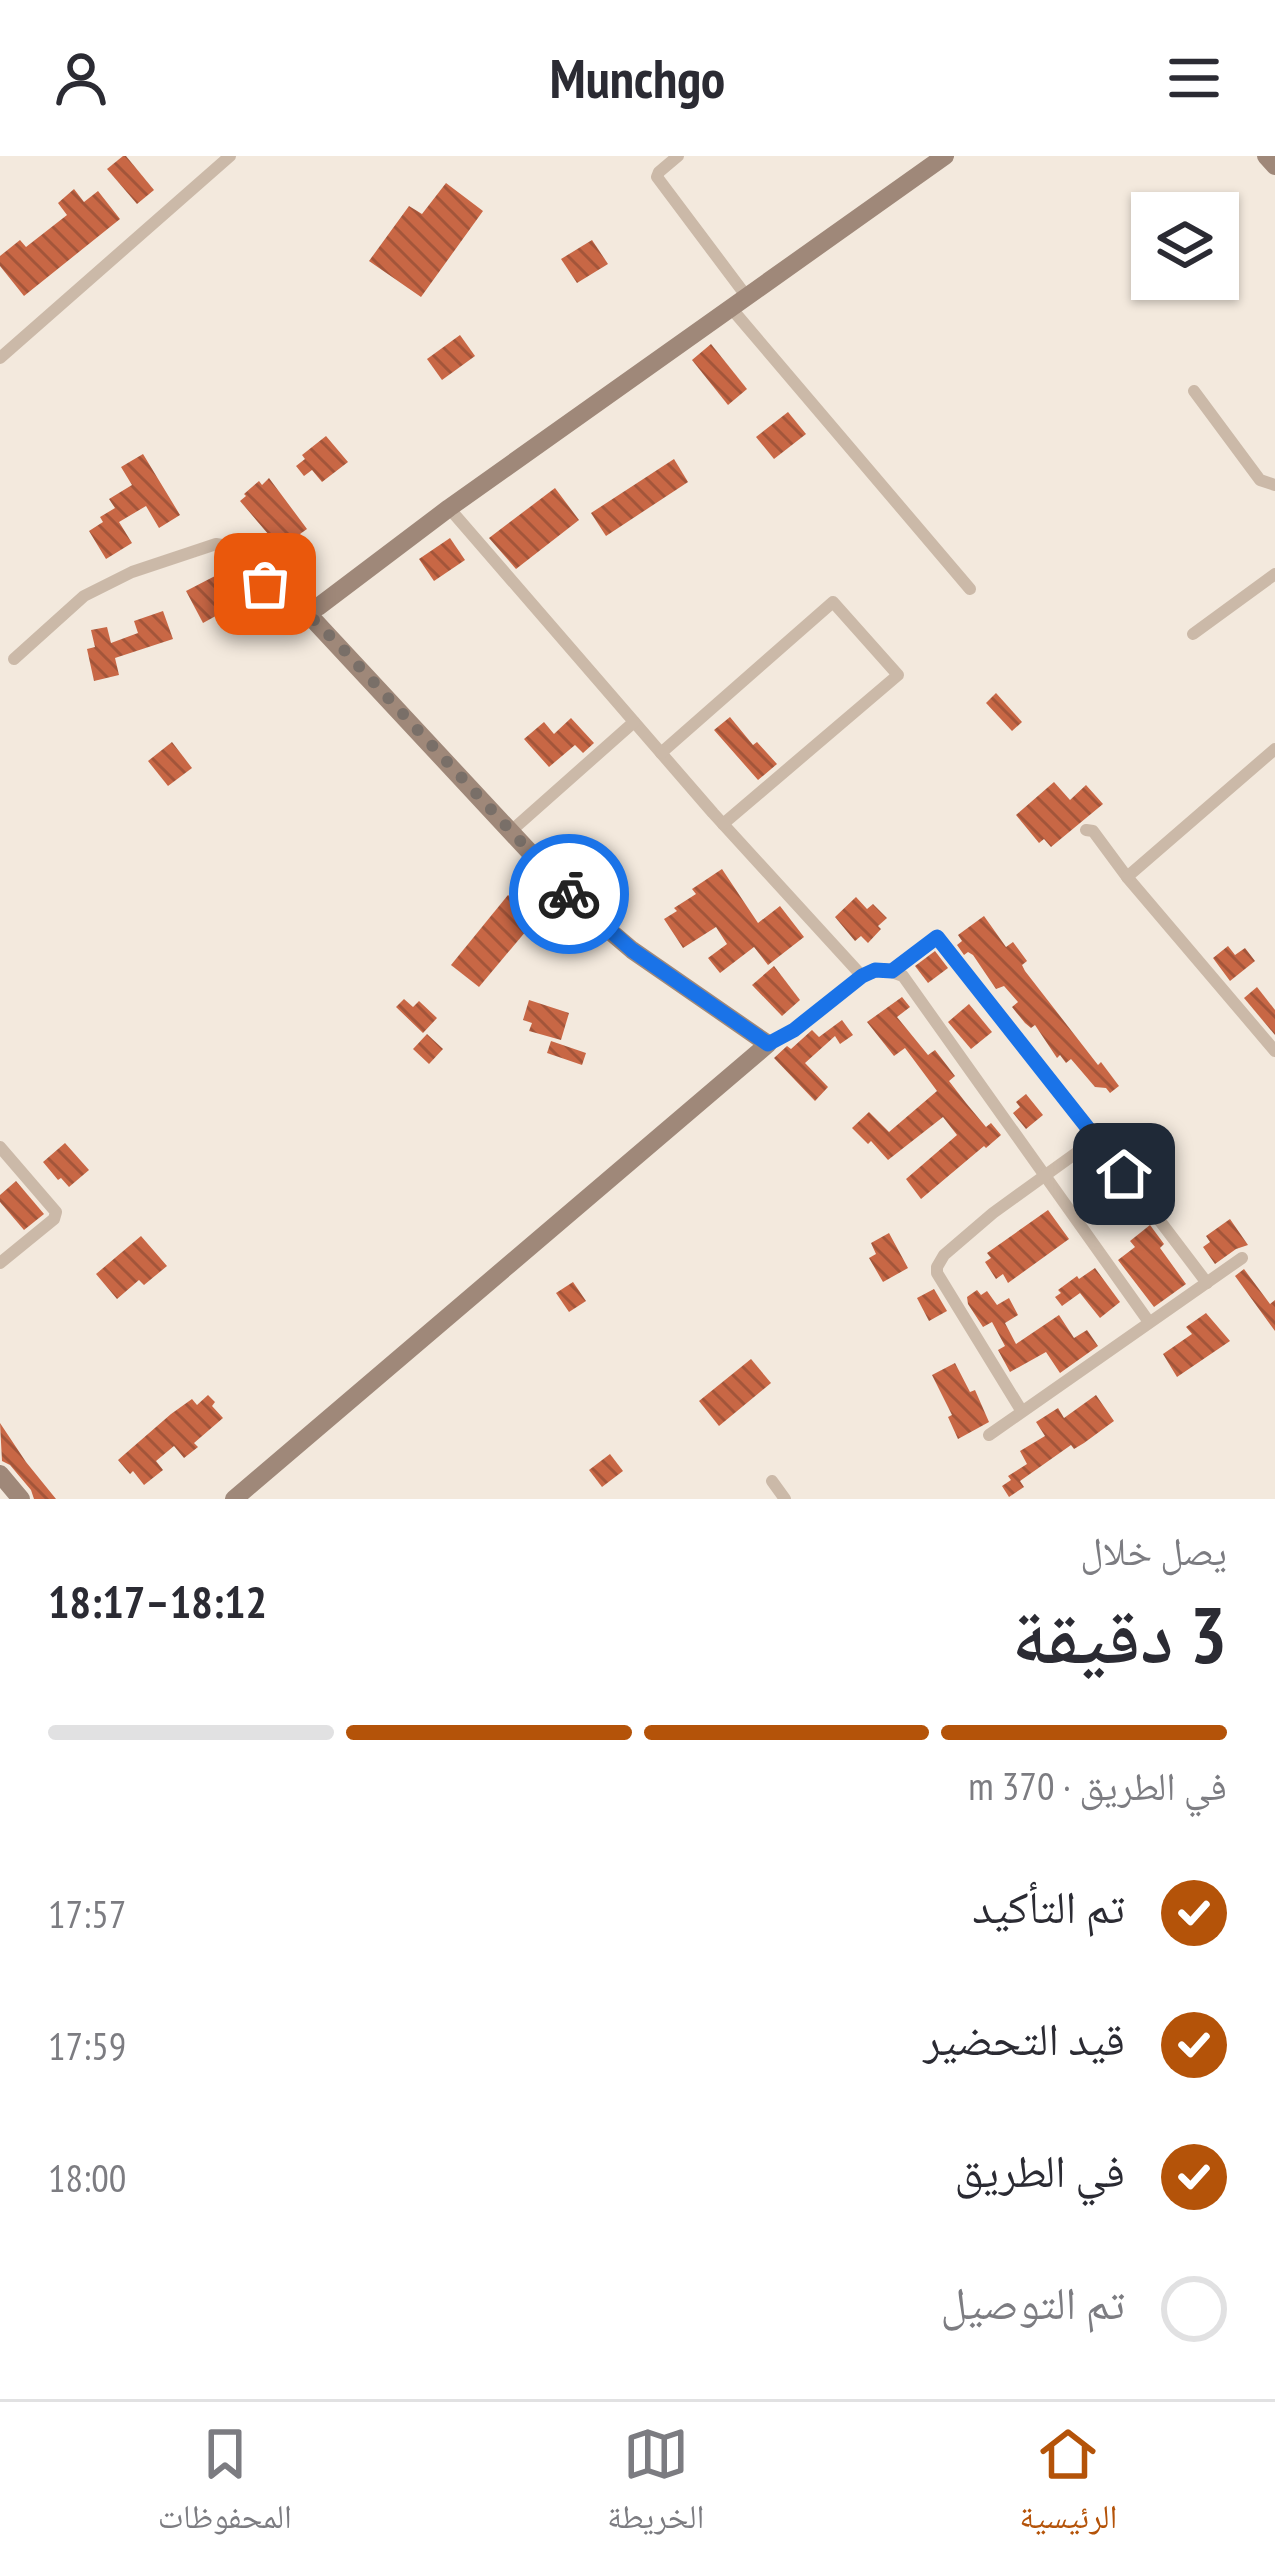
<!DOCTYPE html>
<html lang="ar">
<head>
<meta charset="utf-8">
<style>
  :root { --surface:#fff; --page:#f7f7f7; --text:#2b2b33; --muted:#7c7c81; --line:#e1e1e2; --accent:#b45309 }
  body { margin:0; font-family:"PT Sans Narrow","Noto Naskh Arabic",sans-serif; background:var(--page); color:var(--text); direction:rtl; height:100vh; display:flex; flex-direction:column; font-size:45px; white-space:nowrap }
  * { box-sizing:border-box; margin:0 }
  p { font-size:39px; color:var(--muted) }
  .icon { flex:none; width:66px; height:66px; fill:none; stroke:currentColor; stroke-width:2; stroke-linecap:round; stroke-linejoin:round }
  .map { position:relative; height:1343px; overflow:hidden; direction:ltr }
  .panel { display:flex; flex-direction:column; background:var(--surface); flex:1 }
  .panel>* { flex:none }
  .tools { position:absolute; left:1131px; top:36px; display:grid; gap:24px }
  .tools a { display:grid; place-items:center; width:108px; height:108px; border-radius:0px; background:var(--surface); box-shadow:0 3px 9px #0004; font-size:60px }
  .pin { position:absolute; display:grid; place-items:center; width:102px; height:102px; color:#fff; margin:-51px; border-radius:24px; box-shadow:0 6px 18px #0006 }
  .courier { position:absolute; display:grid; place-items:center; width:120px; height:120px; margin:-60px; border:9px solid #1a73e8; border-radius:50%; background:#fff; color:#222; box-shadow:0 3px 15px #0007 }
  .headline em { font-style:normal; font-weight:600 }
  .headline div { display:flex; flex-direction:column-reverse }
  .headline { display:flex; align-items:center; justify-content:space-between; height:204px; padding:0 48px }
  h1 { font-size:78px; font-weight:600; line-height:90px }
  .bar { display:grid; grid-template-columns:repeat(4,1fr); gap:18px 12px; align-content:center; height:144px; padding:0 48px }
  .bar i { height:15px; border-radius:9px; background:var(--line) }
  .bar .active { background:var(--accent) }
  .bar p { grid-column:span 4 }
  ol { padding:0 48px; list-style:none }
  li { display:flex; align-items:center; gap:36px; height:132px }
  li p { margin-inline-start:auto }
  li .icon { padding:12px; border-radius:50%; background:var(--accent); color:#fff; stroke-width:4 }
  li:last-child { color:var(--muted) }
  li i { width:66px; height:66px; border:6px solid var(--line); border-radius:50% }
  header { display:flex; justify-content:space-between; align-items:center; height:156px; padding:0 48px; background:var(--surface); font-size:54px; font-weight:600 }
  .menu { display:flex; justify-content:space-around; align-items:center; height:168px; border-top:3px solid var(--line); background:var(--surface); font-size:33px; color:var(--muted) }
  .menu a { display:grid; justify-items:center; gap:6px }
  .menu .active { color:var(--accent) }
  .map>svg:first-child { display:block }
  .building { fill:url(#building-back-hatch) }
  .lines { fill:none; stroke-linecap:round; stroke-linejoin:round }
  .street { stroke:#cbb9a8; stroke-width:12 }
  .secondary { stroke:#9f8879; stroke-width:18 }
  .done { stroke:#796f68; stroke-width:12; stroke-dasharray:0 21.6 }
  .route { stroke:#1a73e8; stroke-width:15 }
</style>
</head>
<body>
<header><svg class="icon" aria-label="menu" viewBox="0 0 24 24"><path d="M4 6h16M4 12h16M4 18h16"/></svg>Munchgo<svg class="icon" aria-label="person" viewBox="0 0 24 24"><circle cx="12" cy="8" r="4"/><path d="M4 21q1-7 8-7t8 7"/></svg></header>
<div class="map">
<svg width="1275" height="1343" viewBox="0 0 1275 1343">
  <defs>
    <pattern id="building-back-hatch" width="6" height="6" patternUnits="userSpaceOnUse" patternTransform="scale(3)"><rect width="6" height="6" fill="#c86745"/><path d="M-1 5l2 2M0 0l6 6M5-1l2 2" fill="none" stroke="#a3553a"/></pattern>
  </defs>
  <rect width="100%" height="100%" fill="#f3e9dd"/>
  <g class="building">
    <polygon points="123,0 126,0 154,34 137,48 107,13"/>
    <polygon points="446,27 483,55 421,141 369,105 409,50 422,58"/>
    <polygon points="74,33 84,46 98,35 120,63 24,140 0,110 0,100 20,84 26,91 67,59 58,47"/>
    <polygon points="592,84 608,108 577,127 561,103"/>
    <polygon points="460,179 475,200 442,224 427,203"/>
    <polygon points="711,188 747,233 728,249 692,204"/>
    <polygon points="788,256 806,278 774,303 756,281"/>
    <polygon points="326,280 348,306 322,326 312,314 304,320 296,310 305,303 302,299"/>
    <polygon points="143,298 180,359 159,372 146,350 119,366 132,387 106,403 89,375 103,366 100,361 115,352 109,343 132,329 121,311"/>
    <polygon points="674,303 688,326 606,380 591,357"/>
    <polygon points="269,322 307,373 300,378 303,383 291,392 288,388 281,393 240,345 246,340 244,338 259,325 262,329"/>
    <polygon points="555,332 579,364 516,413 489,382"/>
    <polygon points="450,382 465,404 434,425 419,403"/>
    <polygon points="215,420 232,451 203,467 186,435"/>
    <polygon points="163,455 173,483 115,502 119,519 94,525 87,493 95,491 91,474 107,471 111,487 138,477 134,465"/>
    <polygon points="996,537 1022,566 1012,575 986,547"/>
    <polygon points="730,561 753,589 757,586 777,608 758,624 714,574"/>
    <polygon points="571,562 594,587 583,597 575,589 549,611 524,583 544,566 554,578"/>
    <polygon points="172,586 192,612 168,630 148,605"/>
    <polygon points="1054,626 1070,644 1086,629 1103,648 1051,691 1044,683 1039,687 1016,659"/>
    <polygon points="722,713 758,767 780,750 804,781 768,809 754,791 720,817 708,802 727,788 716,771 683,792 664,763 677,755 674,752 696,738 692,733"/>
    <polygon points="508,739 537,762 479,831 451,809"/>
    <polygon points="856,741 867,753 873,748 887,762 878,770 881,773 868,787 861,780 855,785 835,761"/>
    <polygon points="984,760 1006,791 1013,786 1027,805 1022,809 1025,815 1098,909 1101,906 1119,930 1110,937 1106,932 1095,931 1071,903 1066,907 1060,899 1057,902 1035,869 1031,872 1025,867 1012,851 1018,846 1004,830 996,833 973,799 968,796 964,799 957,789 962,785 958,779"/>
    <polygon points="1228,790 1235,799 1245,792 1255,805 1230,825 1213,802"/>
    <polygon points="935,795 948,812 928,827 915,810"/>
    <polygon points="774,810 800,844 782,860 752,829"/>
    <polygon points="1257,831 1275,854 1275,879 1244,842"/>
    <polygon points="902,841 910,851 897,861 928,899 935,894 955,920 949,925 966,947 986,971 991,967 1001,979 986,992 984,990 921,1043 906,1023 957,979 943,961 888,1004 871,985 868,988 852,972 869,956 889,976 937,935 905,892 894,900 867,866"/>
    <polygon points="404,843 413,851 419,845 437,862 423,877 396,851"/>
    <polygon points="529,844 569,857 561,884 529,875 532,867 523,864"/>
    <polygon points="969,848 992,876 971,893 948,866"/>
    <polygon points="842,864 853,879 840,888 835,880 805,907 828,931 815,945 774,902 787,890 791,893 812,874 819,881"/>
    <polygon points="427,878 443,893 429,908 413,893"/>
    <polygon points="551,885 586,897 582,909 547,897"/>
    <polygon points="1026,938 1043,959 1026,973 1013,957 1020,951 1016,946"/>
    <polygon points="65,987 89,1014 69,1031 61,1022 58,1024 43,1006"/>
    <polygon points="1112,1022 1127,1042 1110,1055 1095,1035"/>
    <polygon points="16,1025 44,1058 24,1074 0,1046 0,1039"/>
    <polygon points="1048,1054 1069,1083 1008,1127 1003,1118 996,1123 985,1106 991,1102 987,1097"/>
    <polygon points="1230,1063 1248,1089 1236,1093 1215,1108 1203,1091 1210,1086 1206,1080"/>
    <polygon points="1150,1069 1164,1088 1160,1092 1186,1128 1154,1151 1118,1104 1135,1091 1130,1085"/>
    <polygon points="889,1077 908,1112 883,1126 869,1102 876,1098 871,1087"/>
    <polygon points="141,1080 167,1110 144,1129 139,1124 117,1143 96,1118"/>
    <polygon points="1095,1112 1120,1146 1100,1162 1080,1137 1062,1150 1055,1141 1061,1137 1058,1134 1077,1120 1079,1123"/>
    <polygon points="1244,1113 1270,1148 1275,1144 1275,1175 1235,1120"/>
    <polygon points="573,1126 586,1145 569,1156 556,1137"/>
    <polygon points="934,1133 947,1155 929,1165 917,1142"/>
    <polygon points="977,1134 981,1139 987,1135 997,1149 1009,1142 1018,1159 1005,1167 1016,1188 1059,1159 1074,1182 1087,1174 1098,1190 1060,1217 1046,1196 1010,1216 998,1194 1005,1190 992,1166 983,1171 968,1148 967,1141"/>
    <polygon points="1206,1157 1230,1185 1177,1221 1163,1198 1192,1178 1186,1171"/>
    <polygon points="751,1203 771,1227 719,1270 699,1245"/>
    <polygon points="955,1207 970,1236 975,1234 989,1266 958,1283 948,1261 952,1259 932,1219"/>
    <polygon points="208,1239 215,1246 212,1250 223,1262 194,1287 198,1291 184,1302 174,1290 156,1305 163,1314 144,1329 133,1315 130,1318 118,1304 171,1258 192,1243 197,1249"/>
    <polygon points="1096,1239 1114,1265 1084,1287 1074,1293 1071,1289 1020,1325 1024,1331 1009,1341 1002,1330 1011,1324 1008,1320 1027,1308 1020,1295 1045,1280 1036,1266 1058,1252 1064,1262"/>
    <polygon points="0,1267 26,1306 56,1343 34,1343 31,1334 10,1309 2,1305"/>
    <polygon points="610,1298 623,1315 602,1331 589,1314"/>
  </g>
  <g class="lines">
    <g class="street">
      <polyline points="678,0 659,16 657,21 747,141"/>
      <polyline points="731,152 970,433"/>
      <polyline points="0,202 230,0"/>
      <polyline points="1194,235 1260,324 1275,329"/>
      <polyline points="449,352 713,657 862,820"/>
      <polyline points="1193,478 1275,418"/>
      <polyline points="14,503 84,440 132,416 216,388 228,390 238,396 287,455 303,461 313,456"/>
      <polyline points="661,597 833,446 898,519 723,668"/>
      <polyline points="1086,674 1093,675 1127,721 1275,895"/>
      <polyline points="511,675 634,566"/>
      <polyline points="1127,721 1275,593"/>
      <polyline points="891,815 937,781 1097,982 1207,1127"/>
      <polyline points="768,888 794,874 862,820 884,813 903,820 1149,1166"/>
      <polyline points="0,991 56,1056 54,1063 0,1107"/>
      <polyline points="1021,1254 937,1117 937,1111 944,1099 993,1057 1097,982"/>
      <polyline points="989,1279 1242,1102"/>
      <polyline points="772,1325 785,1343"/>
    </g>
    <g class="secondary">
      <polyline points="1266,0 1275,10"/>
      <polyline points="318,451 449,352 945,0"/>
      <polyline points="0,1318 21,1343"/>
      <polyline points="234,1343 768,888 632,794 578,748 309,459"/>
    </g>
  </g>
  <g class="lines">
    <path class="done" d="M265,428C277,443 288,465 309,459L343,493L569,738"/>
    <polyline class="route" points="569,738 632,794 768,888 794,874 862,820 875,814 892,815 937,781 1124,1018"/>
  </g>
</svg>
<div class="tools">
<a><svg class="icon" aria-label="layers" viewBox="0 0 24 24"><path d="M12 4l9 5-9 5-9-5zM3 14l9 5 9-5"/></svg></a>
</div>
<div class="pin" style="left:265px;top:428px;background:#ea580c"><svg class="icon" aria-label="bag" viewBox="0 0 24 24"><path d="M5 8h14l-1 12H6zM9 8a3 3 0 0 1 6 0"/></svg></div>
<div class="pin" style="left:1124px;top:1018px;background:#1f2937"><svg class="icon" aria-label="home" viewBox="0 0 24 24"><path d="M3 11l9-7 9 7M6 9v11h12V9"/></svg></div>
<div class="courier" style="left:569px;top:738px"><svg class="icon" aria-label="bike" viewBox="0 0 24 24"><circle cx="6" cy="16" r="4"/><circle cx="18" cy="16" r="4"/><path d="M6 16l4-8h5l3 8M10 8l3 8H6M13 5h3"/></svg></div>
</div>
<section class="panel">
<div class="headline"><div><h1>3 دقيقة</h1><p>يصل خلال</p></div><em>18:12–18:17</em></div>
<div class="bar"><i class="active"></i><i class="active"></i><i class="active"></i><i></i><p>في الطريق · 370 m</p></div>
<ol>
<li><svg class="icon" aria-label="check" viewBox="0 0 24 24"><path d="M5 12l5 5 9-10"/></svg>تم التأكيد<p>17:57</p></li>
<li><svg class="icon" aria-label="check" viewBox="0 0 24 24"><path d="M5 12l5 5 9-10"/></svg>قيد التحضير<p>17:59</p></li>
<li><svg class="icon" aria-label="check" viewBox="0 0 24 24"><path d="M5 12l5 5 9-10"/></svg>في الطريق<p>18:00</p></li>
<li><i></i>تم التوصيل</li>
</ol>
</section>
<nav class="menu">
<a class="active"><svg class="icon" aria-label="home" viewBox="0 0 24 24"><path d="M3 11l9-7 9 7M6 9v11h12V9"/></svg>الرئيسية</a>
<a><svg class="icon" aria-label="map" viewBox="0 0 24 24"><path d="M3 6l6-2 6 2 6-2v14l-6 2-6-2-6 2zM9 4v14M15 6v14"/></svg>الخريطة</a>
<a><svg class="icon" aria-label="saved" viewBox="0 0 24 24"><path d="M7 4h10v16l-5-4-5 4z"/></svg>المحفوظات</a>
</nav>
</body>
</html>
